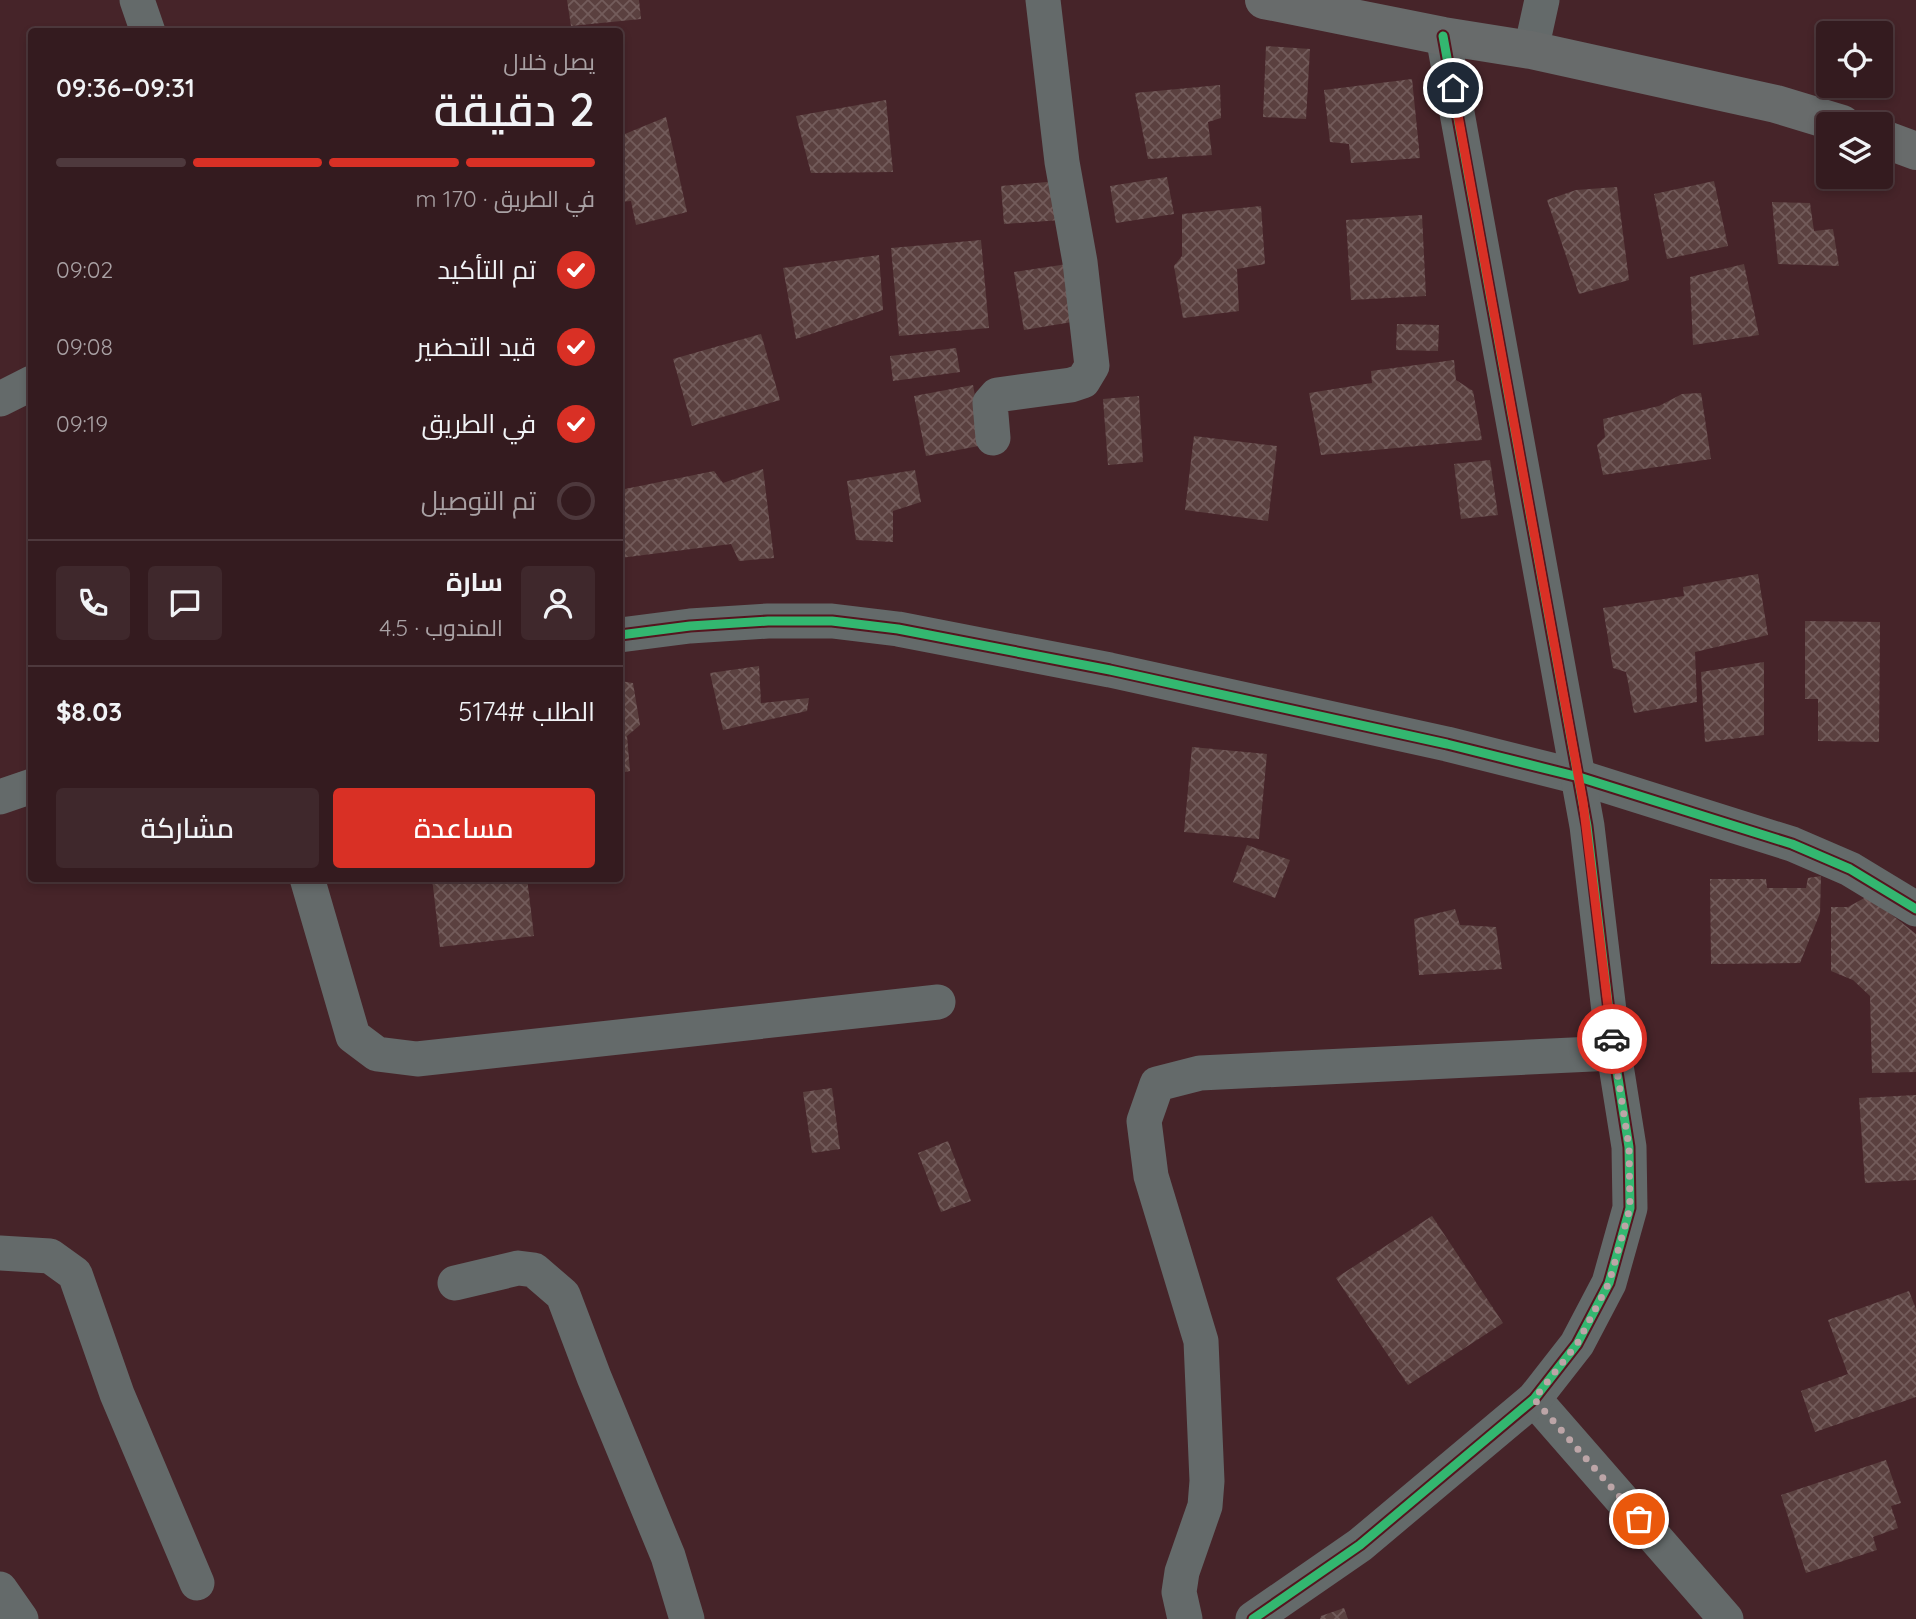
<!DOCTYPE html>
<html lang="ar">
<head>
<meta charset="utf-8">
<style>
  :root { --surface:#341b1f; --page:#3f282c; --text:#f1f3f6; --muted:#a9a1a4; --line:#4e393d; --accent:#d93025 }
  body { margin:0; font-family:Quicksand,Cairo,sans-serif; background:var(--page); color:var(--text); direction:rtl; height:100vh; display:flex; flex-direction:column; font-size:26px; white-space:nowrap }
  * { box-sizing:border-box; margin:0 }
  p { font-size:23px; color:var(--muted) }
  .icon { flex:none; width:38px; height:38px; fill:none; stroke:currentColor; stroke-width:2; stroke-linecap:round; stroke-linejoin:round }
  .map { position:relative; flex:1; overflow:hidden; direction:ltr }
  .sheet { position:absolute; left:28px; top:28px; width:595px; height:854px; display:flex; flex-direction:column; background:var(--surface); border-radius:7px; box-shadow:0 4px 10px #0003,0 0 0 2px var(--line); direction:rtl }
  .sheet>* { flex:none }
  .tools { position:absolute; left:1816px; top:21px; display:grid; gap:14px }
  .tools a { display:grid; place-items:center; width:77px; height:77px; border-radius:7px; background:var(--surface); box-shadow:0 4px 10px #0003,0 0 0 2px var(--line); font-size:35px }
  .pin { position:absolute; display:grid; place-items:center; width:60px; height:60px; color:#fff; margin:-30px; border:4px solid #fff; border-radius:50%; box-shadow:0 2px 7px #0007 }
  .courier { position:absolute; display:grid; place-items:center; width:70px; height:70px; margin:-35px; border:5px solid #d93025; border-radius:50%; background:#fff; color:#222; box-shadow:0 2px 9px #0007 }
  .head em { font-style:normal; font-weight:600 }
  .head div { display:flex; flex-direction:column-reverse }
  .head { display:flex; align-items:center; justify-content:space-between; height:119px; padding:0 28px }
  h1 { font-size:46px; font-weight:600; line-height:52px }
  .bar { display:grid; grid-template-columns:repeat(4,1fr); gap:10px 7px; align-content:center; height:84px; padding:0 28px }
  .bar i { height:9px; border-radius:5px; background:var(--line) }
  .bar .on { background:var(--accent) }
  .bar p { grid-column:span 4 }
  .line { display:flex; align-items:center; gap:18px; padding:0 28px; border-top:2px solid var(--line) }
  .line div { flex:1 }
  .round { display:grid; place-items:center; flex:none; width:74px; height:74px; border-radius:7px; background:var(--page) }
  ol { padding:0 28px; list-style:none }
  li { display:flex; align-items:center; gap:21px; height:77px }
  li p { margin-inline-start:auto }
  li .icon { padding:7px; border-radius:50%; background:var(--accent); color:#fff; stroke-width:4 }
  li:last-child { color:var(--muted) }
  li i { width:38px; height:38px; border:4px solid var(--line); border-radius:50% }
  .action { display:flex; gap:14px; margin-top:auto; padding:14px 28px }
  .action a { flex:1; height:80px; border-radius:7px; background:var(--accent); color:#fff; font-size:28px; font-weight:600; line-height:80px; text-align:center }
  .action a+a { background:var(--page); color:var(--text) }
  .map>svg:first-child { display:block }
  .building { fill:url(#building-cross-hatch) }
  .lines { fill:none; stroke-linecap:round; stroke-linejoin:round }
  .street { stroke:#646a6a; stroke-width:35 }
  .secondary { stroke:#686b6b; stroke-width:38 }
  .cycleway-casing { stroke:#55151f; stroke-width:13 }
  .cycleway { stroke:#33b770; stroke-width:9 }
  .done { stroke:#bca5a7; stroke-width:7; stroke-dasharray:0 12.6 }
  .route { stroke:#d93025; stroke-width:9 }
</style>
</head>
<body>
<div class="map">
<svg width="1916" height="1619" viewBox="0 0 1916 1619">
  <defs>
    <pattern id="building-cross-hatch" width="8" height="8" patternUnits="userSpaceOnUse" patternTransform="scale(1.75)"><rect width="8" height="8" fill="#5a403f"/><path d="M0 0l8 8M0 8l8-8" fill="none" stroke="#735c5b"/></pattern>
  </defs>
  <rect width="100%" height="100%" fill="#462429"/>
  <g class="building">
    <polygon points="567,0 639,0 641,19 571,26"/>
    <polygon points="1266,46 1310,49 1306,119 1263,117"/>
    <polygon points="1412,79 1420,158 1351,163 1349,144 1330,142 1324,90"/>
    <polygon points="1220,85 1221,118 1208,122 1212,155 1148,159 1135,93"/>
    <polygon points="886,100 893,172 811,173 796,116"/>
    <polygon points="666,117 687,212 636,225 631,201 620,202 620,136"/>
    <polygon points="1167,177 1174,214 1116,223 1110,186"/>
    <polygon points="1058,181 1061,220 1004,224 1001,186"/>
    <polygon points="1714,181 1728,246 1667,259 1654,194"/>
    <polygon points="1617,187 1629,280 1579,294 1547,200 1576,190"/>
    <polygon points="1772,202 1810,203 1814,231 1833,229 1839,266 1778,264"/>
    <polygon points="1261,206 1265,264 1237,269 1239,311 1183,318 1174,266 1182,256 1182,214"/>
    <polygon points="1422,215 1426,296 1351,300 1346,220"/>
    <polygon points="981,240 989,328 899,336 891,248"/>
    <polygon points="879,255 883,310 796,339 783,268"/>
    <polygon points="1074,263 1084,320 1024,330 1014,272"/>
    <polygon points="1744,264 1759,335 1693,345 1690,277"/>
    <polygon points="1397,324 1439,325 1438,351 1396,350"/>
    <polygon points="761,334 780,400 692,426 673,359"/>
    <polygon points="956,348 960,372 893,381 890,356"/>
    <polygon points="1454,360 1456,380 1473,391 1482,440 1321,455 1309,393 1372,383 1371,371"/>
    <polygon points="973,385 984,445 926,456 914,396"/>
    <polygon points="1701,393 1711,459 1603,475 1597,445 1605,437 1603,419 1659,406 1682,394"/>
    <polygon points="1139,396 1143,462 1108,465 1103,399"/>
    <polygon points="1194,436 1277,446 1268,521 1185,510"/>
    <polygon points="1490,460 1498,515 1461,519 1454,464"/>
    <polygon points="763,469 774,558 739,561 731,544 620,558 620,490 714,471 723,483"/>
    <polygon points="915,470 921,502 893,511 893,542 856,540 847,481"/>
    <polygon points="1758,574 1768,635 1695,652 1697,702 1634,713 1626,672 1613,668 1603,608 1684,596 1683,587"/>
    <polygon points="1805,621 1880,622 1879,742 1818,741 1818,699 1805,699"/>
    <polygon points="1764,662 1764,735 1705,742 1701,672"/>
    <polygon points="759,666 761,703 809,698 807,711 723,730 710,673"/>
    <polygon points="620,681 633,683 640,725 627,736 630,771 620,773"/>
    <polygon points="1192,747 1267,754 1259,839 1184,832"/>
    <polygon points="1247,845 1290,860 1275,898 1233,882"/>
    <polygon points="1821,876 1820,913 1800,963 1711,964 1710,879 1766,879 1767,888 1806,888 1808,878"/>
    <polygon points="432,878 527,878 534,936 440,947"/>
    <polygon points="1868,896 1916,934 1916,1072 1872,1073 1870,996 1853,980 1831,971 1831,907 1848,907"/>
    <polygon points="1455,909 1460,925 1496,927 1502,969 1419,975 1414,919"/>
    <polygon points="832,1088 840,1149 812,1153 803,1092"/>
    <polygon points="1916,1095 1916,1180 1865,1183 1859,1098"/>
    <polygon points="948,1141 971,1201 941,1212 918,1153"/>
    <polygon points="1432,1216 1503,1323 1408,1385 1336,1278"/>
    <polygon points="1909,1291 1916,1309 1916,1397 1815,1432 1801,1391 1848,1374 1828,1320"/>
    <polygon points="1886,1460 1901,1503 1891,1506 1898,1528 1873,1537 1877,1550 1806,1573 1781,1495"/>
    <polygon points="1344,1608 1348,1619 1320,1619 1321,1616"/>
  </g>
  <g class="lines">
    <g class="street">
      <polyline points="137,0 148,32"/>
      <polyline points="1531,50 1542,0"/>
      <polyline points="0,399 32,383"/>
      <polyline points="993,438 990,403 997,395 1071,385 1083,381 1092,366 1080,262 1062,162 1043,0"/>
      <polyline points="620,635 690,626 768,621 832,621 898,629 1110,670 1447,744 1579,777 1792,844 1850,869 1916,909"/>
      <polyline points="0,797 32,786"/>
      <polyline points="307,878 353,1036 377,1054 417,1059 938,1002"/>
      <polyline points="0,1253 50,1256 75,1274 117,1394 197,1583"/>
      <polyline points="455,1283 518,1268 534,1270 563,1295 594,1377 668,1556 687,1619"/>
      <polyline points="1534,1399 1726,1619"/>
      <polyline points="0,1589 21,1619"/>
      <polyline points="1185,1619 1179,1592 1182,1572 1205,1506 1207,1481 1201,1341 1151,1176 1144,1121 1157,1084 1200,1073 1614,1053"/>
      <polyline points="1253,1619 1360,1545 1534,1399 1577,1344 1609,1283 1630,1208 1629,1147 1614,1053 1587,826 1443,36"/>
    </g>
    <g class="secondary">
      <polyline points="1264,0 1443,36 1531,50 1776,104 1842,124"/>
      <polyline points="1881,138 1916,151"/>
    </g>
    <g class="cycleway-casing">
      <g id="cycleway">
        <polyline points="620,635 690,626 768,621 832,621 898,629 1110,670 1447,744 1579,777 1792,844 1850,869 1916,909"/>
        <polyline points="1253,1619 1360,1545 1534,1399 1577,1344 1609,1283 1630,1208 1629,1147 1614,1053 1587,826 1443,36"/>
      </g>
    </g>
    <use href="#cycleway" class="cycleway"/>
  </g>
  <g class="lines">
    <polyline class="done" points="1612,1039 1629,1147 1630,1208 1609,1283 1577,1344 1534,1399 1639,1519"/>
    <polyline class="route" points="1453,88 1583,802 1612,1039"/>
  </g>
</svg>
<div class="tools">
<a><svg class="icon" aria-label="locate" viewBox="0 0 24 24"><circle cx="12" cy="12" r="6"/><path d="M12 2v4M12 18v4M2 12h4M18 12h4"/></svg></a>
<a><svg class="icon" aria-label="layers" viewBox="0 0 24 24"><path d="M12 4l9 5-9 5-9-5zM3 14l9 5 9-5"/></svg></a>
</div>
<div class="pin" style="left:1639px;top:1519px;background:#ea580c"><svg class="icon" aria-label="bag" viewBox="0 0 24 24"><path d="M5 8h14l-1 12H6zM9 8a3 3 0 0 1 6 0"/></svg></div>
<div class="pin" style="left:1453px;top:88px;background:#1f2937"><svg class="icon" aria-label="home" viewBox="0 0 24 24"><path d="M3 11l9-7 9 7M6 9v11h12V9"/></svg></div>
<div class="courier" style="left:1612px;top:1039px"><svg class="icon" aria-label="car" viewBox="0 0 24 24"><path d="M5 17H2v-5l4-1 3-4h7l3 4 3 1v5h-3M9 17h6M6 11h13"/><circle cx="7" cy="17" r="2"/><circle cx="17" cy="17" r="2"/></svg></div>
<section class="sheet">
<div class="head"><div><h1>2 دقيقة</h1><p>يصل خلال</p></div><em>09:31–09:36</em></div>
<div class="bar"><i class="on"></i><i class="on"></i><i class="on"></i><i></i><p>في الطريق · 170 m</p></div>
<ol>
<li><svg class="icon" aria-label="check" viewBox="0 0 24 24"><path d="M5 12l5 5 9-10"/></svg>تم التأكيد<p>09:02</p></li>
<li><svg class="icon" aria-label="check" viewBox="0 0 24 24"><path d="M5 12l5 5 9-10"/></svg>قيد التحضير<p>09:08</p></li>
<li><svg class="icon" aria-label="check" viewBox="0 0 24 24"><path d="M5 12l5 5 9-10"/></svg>في الطريق<p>09:19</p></li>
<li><i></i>تم التوصيل</li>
</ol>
<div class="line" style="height:126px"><a class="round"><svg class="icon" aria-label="person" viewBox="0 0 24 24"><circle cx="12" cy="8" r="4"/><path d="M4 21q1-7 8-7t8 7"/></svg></a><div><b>سارة</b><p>المندوب · 4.5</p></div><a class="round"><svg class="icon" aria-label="chat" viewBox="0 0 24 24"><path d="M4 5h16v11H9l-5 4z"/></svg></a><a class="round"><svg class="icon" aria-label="phone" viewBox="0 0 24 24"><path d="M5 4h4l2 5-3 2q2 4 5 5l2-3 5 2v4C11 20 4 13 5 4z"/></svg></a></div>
<div class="line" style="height:91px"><div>الطلب #5174</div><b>$8.03</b></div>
<div class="action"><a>مساعدة</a><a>مشاركة</a></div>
</section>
</div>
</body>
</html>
